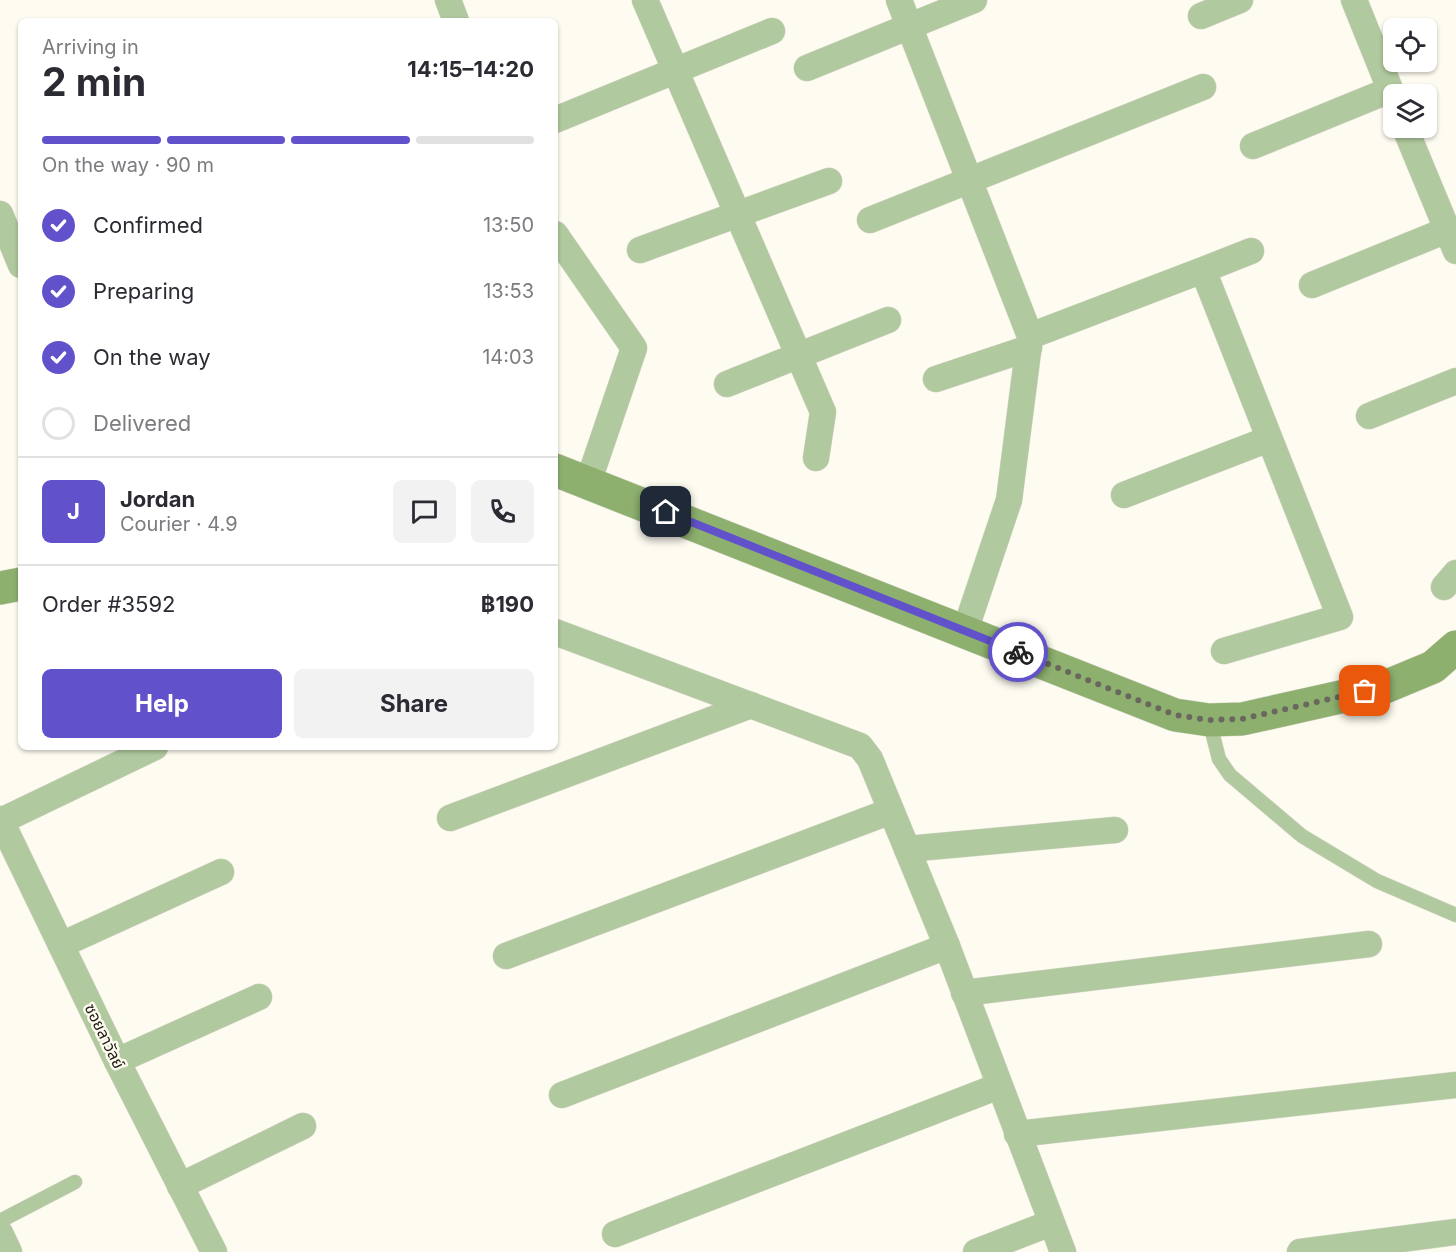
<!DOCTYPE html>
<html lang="en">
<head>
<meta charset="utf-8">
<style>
  :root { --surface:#fff; --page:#f2f2f3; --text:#2b2b33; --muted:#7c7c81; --line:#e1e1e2; --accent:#6152cb }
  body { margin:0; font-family:Inter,"Noto Sans Thai",sans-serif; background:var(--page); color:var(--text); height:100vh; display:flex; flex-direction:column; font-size:22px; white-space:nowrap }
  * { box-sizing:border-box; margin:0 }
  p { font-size:20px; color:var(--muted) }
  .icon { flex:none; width:33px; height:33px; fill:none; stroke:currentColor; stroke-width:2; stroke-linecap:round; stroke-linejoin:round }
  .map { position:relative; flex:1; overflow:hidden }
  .side { position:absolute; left:18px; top:18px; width:540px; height:732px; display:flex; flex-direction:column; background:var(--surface); border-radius:9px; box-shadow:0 2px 4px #0004 }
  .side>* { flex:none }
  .buttons { position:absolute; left:1383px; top:18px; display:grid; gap:12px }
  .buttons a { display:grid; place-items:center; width:54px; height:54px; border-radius:9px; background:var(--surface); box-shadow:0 2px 4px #0004; font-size:30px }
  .pin { position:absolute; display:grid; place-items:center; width:51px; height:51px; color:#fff; margin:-26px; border-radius:12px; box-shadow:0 3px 9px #0006 }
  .courier { position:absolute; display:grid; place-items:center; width:60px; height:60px; margin:-30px; border:4px solid #6152cb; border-radius:50%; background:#fff; color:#222; box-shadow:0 2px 8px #0007 }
  .head em { font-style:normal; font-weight:700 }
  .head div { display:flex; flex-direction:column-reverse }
  .head { display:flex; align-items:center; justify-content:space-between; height:102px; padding:0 24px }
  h1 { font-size:39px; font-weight:700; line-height:45px }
  .bar { display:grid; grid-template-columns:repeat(4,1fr); gap:9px 6px; align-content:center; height:72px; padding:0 24px }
  .bar i { height:8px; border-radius:4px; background:var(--line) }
  .bar .selected { background:var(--accent) }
  .bar p { grid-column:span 4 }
  .line { display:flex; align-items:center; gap:15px; padding:0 24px; border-top:2px solid var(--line) }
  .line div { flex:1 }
  .round { display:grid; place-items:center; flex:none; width:63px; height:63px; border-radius:9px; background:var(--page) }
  ol { padding:0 24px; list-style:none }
  li { display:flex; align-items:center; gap:18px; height:66px }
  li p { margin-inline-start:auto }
  li .icon { padding:6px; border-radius:50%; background:var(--accent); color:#fff; stroke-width:4 }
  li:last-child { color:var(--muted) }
  li i { width:33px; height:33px; border:3px solid var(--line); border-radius:50% }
  .cta { display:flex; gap:12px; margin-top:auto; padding:12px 24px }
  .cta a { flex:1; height:69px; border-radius:9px; background:var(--accent); color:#fff; font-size:24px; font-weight:700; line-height:69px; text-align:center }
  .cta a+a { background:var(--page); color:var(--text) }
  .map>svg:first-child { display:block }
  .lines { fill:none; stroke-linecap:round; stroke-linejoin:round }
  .lane-casing { stroke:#dad7cd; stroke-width:15 }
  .street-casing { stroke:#dad7cd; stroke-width:27 }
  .secondary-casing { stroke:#dad7cd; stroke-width:34 }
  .lane { stroke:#b1c99e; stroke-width:14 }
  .street { stroke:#b1c99e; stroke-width:26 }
  .secondary { stroke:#8db06f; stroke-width:33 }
  .done { stroke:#6a685e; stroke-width:6; stroke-dasharray:0 10.8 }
  .route { stroke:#6152cb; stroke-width:8 }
  .labels { text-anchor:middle; stroke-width:5; stroke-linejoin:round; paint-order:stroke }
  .street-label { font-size:16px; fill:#1b190f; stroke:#fefbf1 }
</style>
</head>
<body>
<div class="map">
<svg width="1456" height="1252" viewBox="0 0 1456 1252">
  <rect width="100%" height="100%" fill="#fefbf1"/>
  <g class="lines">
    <g class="lane-casing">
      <g id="lane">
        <polyline points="1209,720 1219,759 1230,775 1302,836 1377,881 1456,915"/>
        <polyline points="0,1221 75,1182"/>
      </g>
    </g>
    <g class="street-casing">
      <g id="street">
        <polyline points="448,0 456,21"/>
        <polyline points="645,0 823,412 816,458"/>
        <polyline points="899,0 1030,336 1009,500 965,631"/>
        <polyline points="1354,0 1394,99"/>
        <polyline points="1201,16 1240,0"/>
        <polyline points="807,68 974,0"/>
        <polyline points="555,120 772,31"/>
        <polyline points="1405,128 1456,251"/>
        <polyline points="1253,146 1390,90"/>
        <polyline points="0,214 21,265"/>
        <polyline points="870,220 1203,87"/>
        <polyline points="555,234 634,348 588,483"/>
        <polyline points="640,250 829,181"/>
        <polyline points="1203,270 1251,251"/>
        <polyline points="1312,285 1447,230"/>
        <polyline points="1030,336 1203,270 1340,617 1224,651"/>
        <polyline points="936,379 1029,348"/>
        <polyline points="727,384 888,320"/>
        <polyline points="1369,416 1456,381"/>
        <polyline points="1124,495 1269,439"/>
        <polyline points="1444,587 1456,573"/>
        <polyline points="555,632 860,746 870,759 947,946 1063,1252"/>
        <polyline points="450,818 751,705"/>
        <polyline points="0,819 117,1061 214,1252"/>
        <polyline points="1,821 155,747"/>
        <polyline points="907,849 1115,830"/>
        <polyline points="61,945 221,872"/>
        <polyline points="506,956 891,811"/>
        <polyline points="964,993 1369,944"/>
        <polyline points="117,1061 259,997"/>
        <polyline points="562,1095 947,946"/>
        <polyline points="1017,1134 1456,1085"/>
        <polyline points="180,1186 303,1126"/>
        <polyline points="0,1233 9,1252"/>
        <polyline points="615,1234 999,1086"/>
        <polyline points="976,1252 1051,1223"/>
        <polyline points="1300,1252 1456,1232"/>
      </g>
    </g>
    <g class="secondary-casing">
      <g id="secondary">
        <polyline points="555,470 1175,715 1209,720 1242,719 1385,687 1433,667 1456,647"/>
        <polyline points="0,588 21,584"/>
      </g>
    </g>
    <use href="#lane" class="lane"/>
    <use href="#street" class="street"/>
    <use href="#secondary" class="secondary"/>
  </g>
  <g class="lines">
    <polyline class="done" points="1018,652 1175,715 1209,720 1242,719 1365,691"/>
    <polyline class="route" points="666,512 1018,652"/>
  </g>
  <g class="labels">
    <g class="street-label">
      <text transform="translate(105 1036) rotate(64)" y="6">ซอยลาวัลย์</text>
    </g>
  </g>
</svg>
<div class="buttons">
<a><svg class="icon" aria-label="locate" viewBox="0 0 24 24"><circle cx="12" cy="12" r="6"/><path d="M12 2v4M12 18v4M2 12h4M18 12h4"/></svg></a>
<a><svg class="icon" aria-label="layers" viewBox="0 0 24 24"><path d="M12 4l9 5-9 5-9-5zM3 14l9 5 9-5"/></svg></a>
</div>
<div class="pin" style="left:1365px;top:691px;background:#ea580c"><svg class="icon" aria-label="bag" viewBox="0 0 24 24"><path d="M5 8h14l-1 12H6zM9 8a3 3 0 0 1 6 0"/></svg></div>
<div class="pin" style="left:666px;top:512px;background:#1f2937"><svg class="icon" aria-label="home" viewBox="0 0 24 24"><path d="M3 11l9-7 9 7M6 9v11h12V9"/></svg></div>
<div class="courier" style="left:1018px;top:652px"><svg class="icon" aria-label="bike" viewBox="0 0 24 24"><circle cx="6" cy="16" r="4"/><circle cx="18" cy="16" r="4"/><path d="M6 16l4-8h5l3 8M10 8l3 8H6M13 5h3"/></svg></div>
<section class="side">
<div class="head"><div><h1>2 min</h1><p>Arriving in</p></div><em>14:15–14:20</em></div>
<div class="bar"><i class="selected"></i><i class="selected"></i><i class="selected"></i><i></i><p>On the way · 90 m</p></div>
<ol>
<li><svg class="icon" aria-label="check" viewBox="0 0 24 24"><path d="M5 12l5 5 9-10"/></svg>Confirmed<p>13:50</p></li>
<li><svg class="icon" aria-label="check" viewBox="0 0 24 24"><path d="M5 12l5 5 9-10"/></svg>Preparing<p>13:53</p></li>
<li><svg class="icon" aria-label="check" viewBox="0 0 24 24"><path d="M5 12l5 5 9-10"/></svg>On the way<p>14:03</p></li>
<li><i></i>Delivered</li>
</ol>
<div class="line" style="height:108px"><b class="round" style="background:var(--accent);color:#fff">J</b><div><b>Jordan</b><p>Courier · 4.9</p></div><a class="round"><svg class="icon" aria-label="chat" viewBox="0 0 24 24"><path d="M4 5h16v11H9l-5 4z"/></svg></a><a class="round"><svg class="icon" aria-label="phone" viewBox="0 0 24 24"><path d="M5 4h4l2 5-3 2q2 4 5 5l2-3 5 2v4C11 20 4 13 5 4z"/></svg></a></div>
<div class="line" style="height:78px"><div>Order #3592</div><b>฿190</b></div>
<div class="cta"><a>Help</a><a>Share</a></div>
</section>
</div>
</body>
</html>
